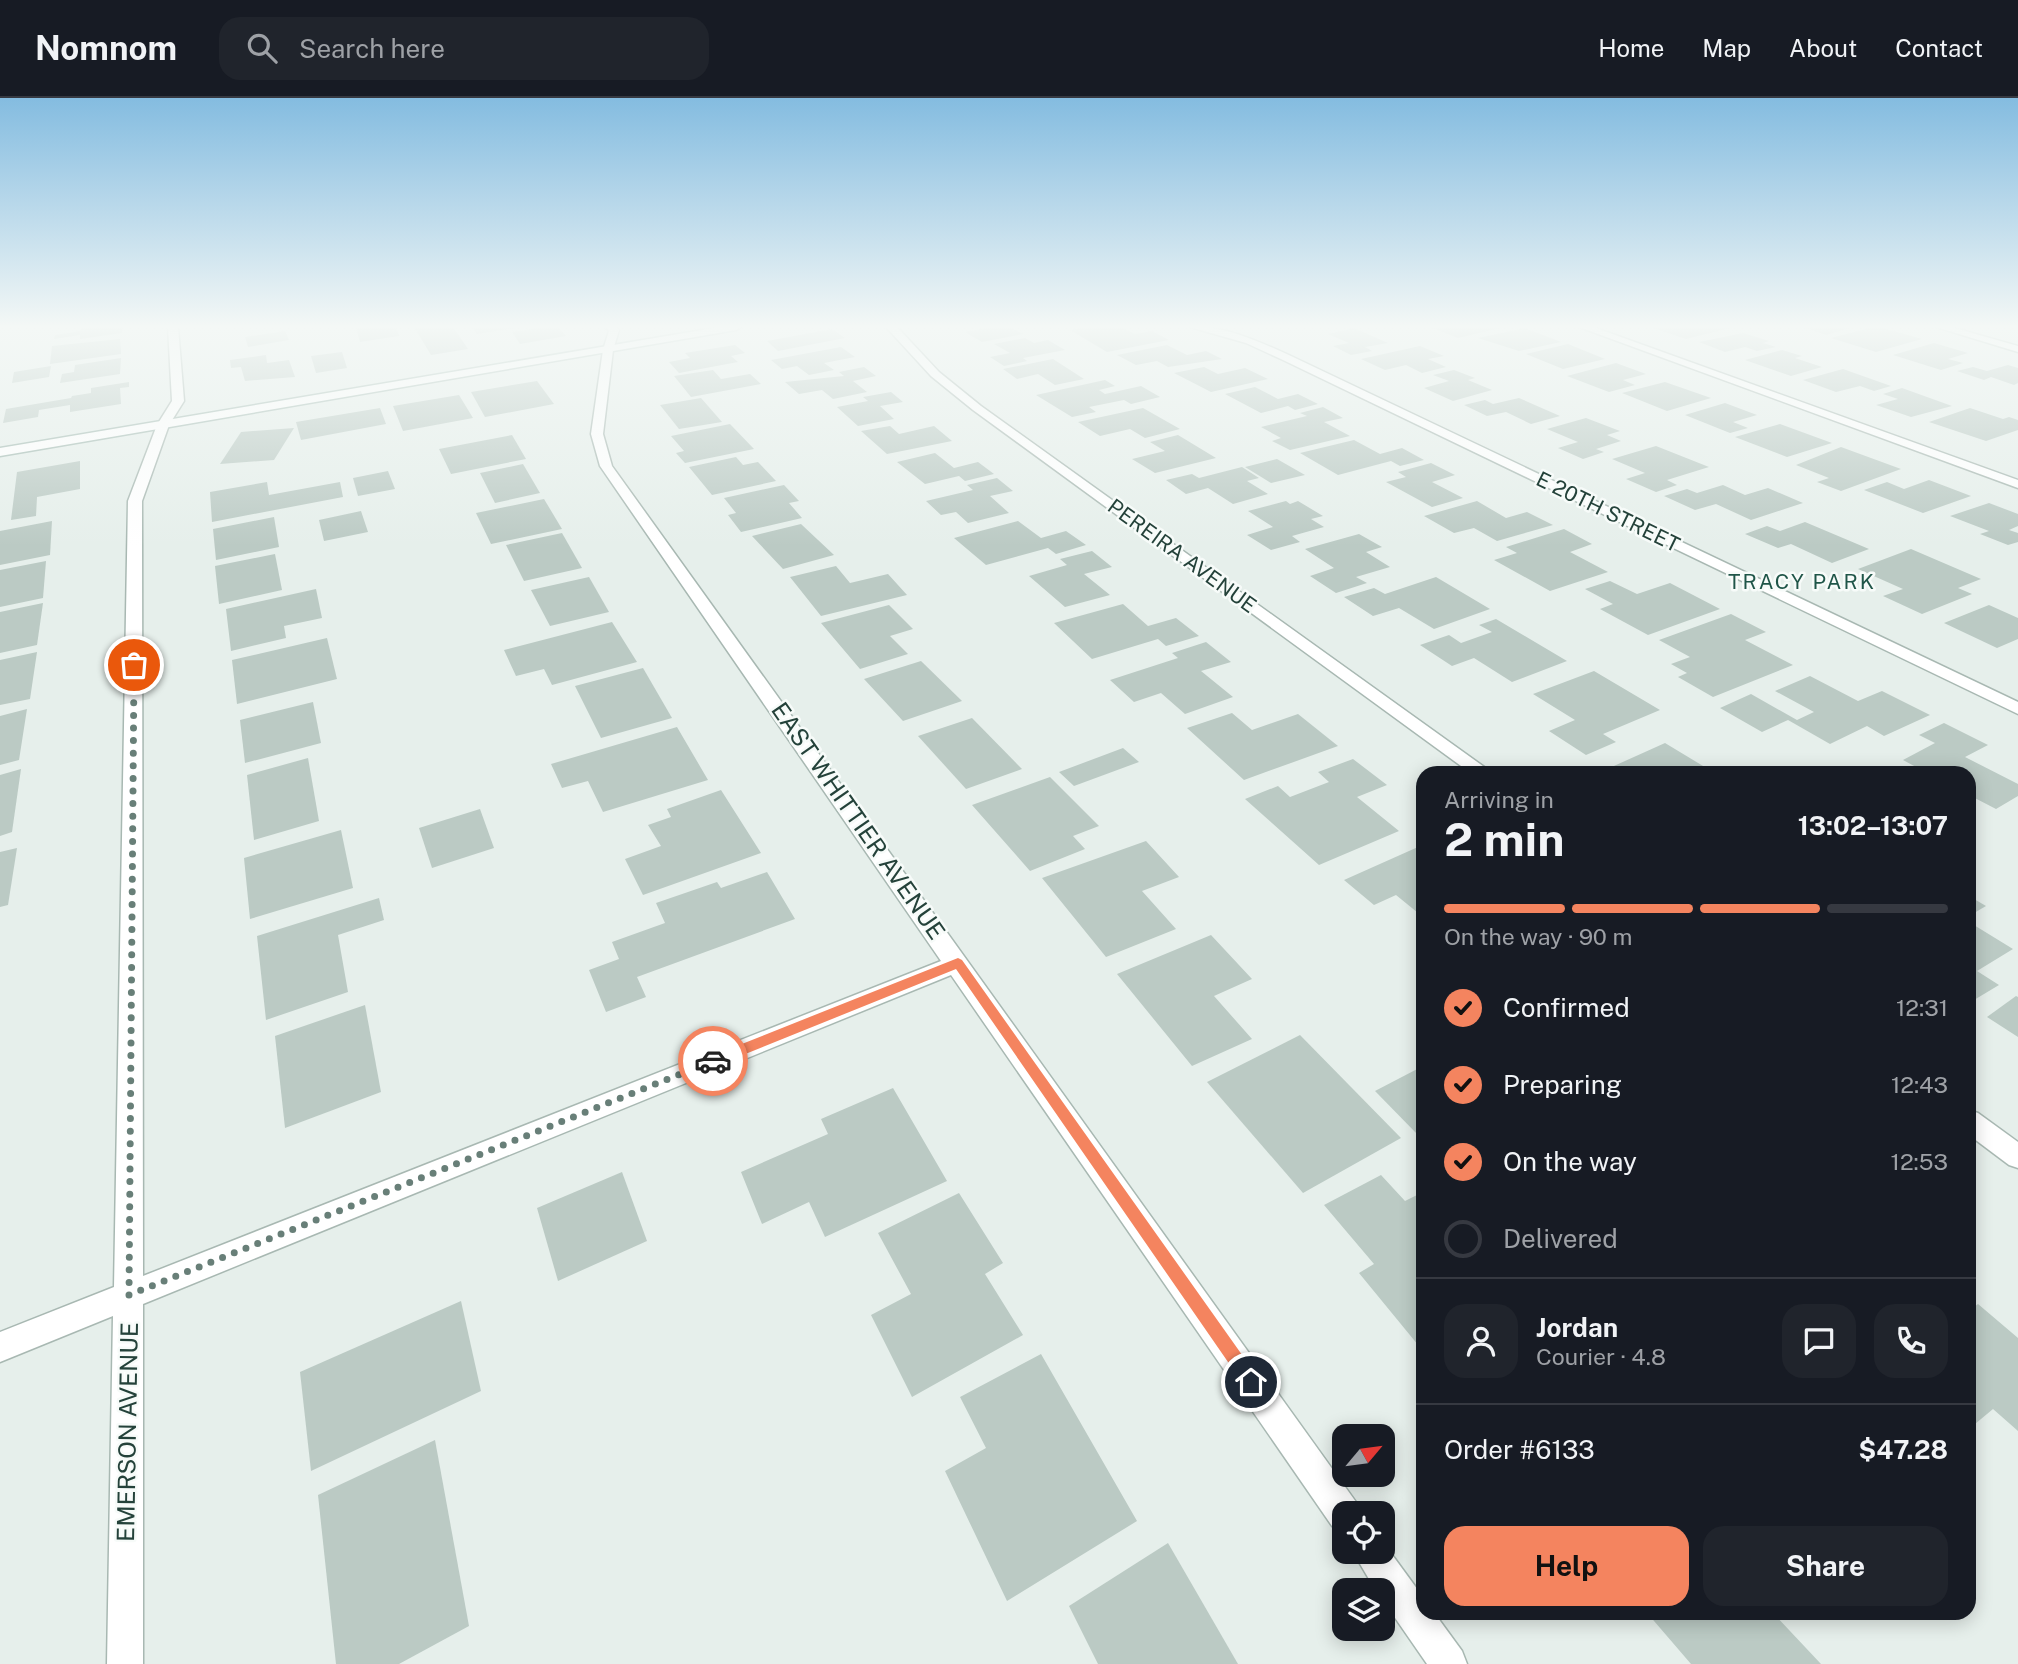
<!DOCTYPE html>
<html lang="en">
<head>
<meta charset="utf-8">
<style>
  :root { --surface:#171b24; --page:#20242c; --text:#f1f3f6; --muted:#9ea1a6; --line:#363941; --accent:#f4845f }
  body { margin:0; font-family:"Public Sans",sans-serif; background:var(--page); color:var(--text); height:100vh; display:flex; flex-direction:column; font-size:26px; white-space:nowrap }
  * { box-sizing:border-box; margin:0 }
  p { font-size:23px; color:var(--muted) }
  .icon { flex:none; width:38px; height:38px; fill:none; stroke:currentColor; stroke-width:2; stroke-linecap:round; stroke-linejoin:round }
  .map { position:relative; flex:1; overflow:hidden }
  .details { position:absolute; left:1416px; top:668px; width:560px; height:854px; display:flex; flex-direction:column; background:var(--surface); border-radius:21px; box-shadow:0 4px 18px #0003 }
  .details>* { flex:none }
  .needle { width:46px; rotate:61deg }
  .controls { position:absolute; left:1332px; top:1326px; display:grid; gap:14px }
  .controls a { display:grid; place-items:center; width:63px; height:63px; border-radius:14px; background:var(--surface); box-shadow:0 4px 18px #0003; font-size:35px }
  .pin { position:absolute; display:grid; place-items:center; width:60px; height:60px; color:#fff; margin:-30px; border:4px solid #fff; border-radius:50%; box-shadow:0 2px 7px #0007 }
  .courier { position:absolute; display:grid; place-items:center; width:70px; height:70px; margin:-35px; border:5px solid #f4845f; border-radius:50%; background:#fff; color:#222; box-shadow:0 2px 9px #0007 }
  .overview em { font-style:normal; font-weight:700 }
  .overview div { display:flex; flex-direction:column-reverse }
  .overview { display:flex; align-items:center; justify-content:space-between; height:119px; padding:0 28px }
  h1 { font-size:46px; font-weight:700; line-height:52px }
  .bar { display:grid; grid-template-columns:repeat(4,1fr); gap:10px 7px; align-content:center; height:84px; padding:0 28px }
  .bar i { height:9px; border-radius:5px; background:var(--line) }
  .bar .active { background:var(--accent) }
  .bar p { grid-column:span 4 }
  .line { display:flex; align-items:center; gap:18px; padding:0 28px; border-top:2px solid var(--line) }
  .line div { flex:1 }
  .round { display:grid; place-items:center; flex:none; width:74px; height:74px; border-radius:21px; background:var(--page) }
  ol { padding:0 28px; list-style:none }
  li { display:flex; align-items:center; gap:21px; height:77px }
  li p { margin-inline-start:auto }
  li .icon { padding:7px; border-radius:50%; background:var(--accent); color:#111; stroke-width:4 }
  li:last-child { color:var(--muted) }
  li i { width:38px; height:38px; border:4px solid var(--line); border-radius:50% }
  .button { display:flex; gap:14px; margin-top:auto; padding:14px 28px }
  .button a { flex:1; height:80px; border-radius:21px; background:var(--accent); color:#111; font-size:28px; font-weight:700; line-height:80px; text-align:center }
  .button a+a { background:var(--page); color:var(--text) }
  header { display:flex; align-items:center; gap:42px; box-sizing:border-box; height:98px; padding:0 35px; background:var(--surface); border-bottom:2px solid var(--line) }
  header strong { font-size:33px }
  nav { display:flex; gap:38px; margin-inline-start:auto; font-size:24px }
  .search { width:490px; height:63px; background:var(--page); display:flex; align-items:center; gap:18px; box-sizing:border-box; padding:0 24px; border-radius:21px; color:var(--muted); font-size:26px }
  .map>svg:first-child { display:block }
  .building { fill:#bbcac4 }
  .lines { fill:none; stroke-linecap:round; stroke-linejoin:round }
  .street-casing { stroke:#a8b8b2; stroke-width:3 }
  .secondary-casing { stroke:#a4bbb3; stroke-width:3 }
  .street { fill:#fff; fill-rule:evenodd }
  .secondary { fill:#fff; fill-rule:evenodd }
  .route { fill:#f4845f }
  .done { stroke:#687f78; stroke-width:7; stroke-dasharray:0 12.6 }
  .labels { text-anchor:middle; stroke-width:5; stroke-linejoin:round; paint-order:stroke }
  .far-street-label { font-size:21px; fill:#24423a; stroke:#f7fbf9 }
  .far-neighbourhood-label { font-size:21px; letter-spacing:2px; fill:#1f5548; stroke:#f7fbf9 }
  .street-label { font-size:24px; fill:#24423a; stroke:#f7fbf9 }
</style>
</head>
<body>
<header>
<strong>Nomnom</strong>
<div class="search"><svg class="icon" aria-label="search" viewBox="0 0 24 24"><circle cx="10" cy="10" r="6"/><path d="M15 15l6 6"/></svg>Search here</div>
<nav><a>Home</a><a>Map</a><a>About</a><a>Contact</a></nav>
</header>
<div class="map">
<svg width="2018" height="1566" viewBox="0 0 2018 1566">
  <rect width="100%" height="100%" fill="#e6efeb"/>
  <g class="building">
    <polygon points="82,229 123,229 122,235 80,241 80,237 54,241 55,237 81,233"/>
    <polygon points="367,229 396,229 399,238 360,244 356,230"/>
    <polygon points="414,229 453,229 468,251 431,257"/>
    <polygon points="472,229 515,229 515,230 477,236"/>
    <polygon points="545,229 558,229 566,238 520,246 512,234"/>
    <polygon points="992,229 1010,229 1023,236 982,244 965,234"/>
    <polygon points="1088,229 1121,229 1135,236 1152,233 1169,242 1107,254 1070,232"/>
    <polygon points="1430,229 1499,229 1500,230 1458,240"/>
    <polygon points="1650,229 1730,229 1730,230 1686,241"/>
    <polygon points="1803,229 1845,229 1850,230 1826,237"/>
    <polygon points="1873,229 1880,229 1922,241 1876,254 1831,240"/>
    <polygon points="1354,230 1388,245 1365,249 1372,253 1351,257 1333,248 1349,245 1328,236"/>
    <polygon points="1525,230 1561,244 1519,253 1478,240"/>
    <polygon points="832,231 845,240 778,253 767,243"/>
    <polygon points="285,233 289,242 248,249 245,239"/>
    <polygon points="1743,235 1769,243 1763,245 1776,249 1757,253 1745,249 1725,254 1699,244"/>
    <polygon points="1025,240 1034,245 1048,242 1065,252 1023,260 1027,263 1004,268 990,259 1010,255 994,246"/>
    <polygon points="120,241 121,256 50,266 52,248"/>
    <polygon points="1934,245 1968,255 1948,261 1963,265 1941,272 1893,257"/>
    <polygon points="1568,246 1605,261 1563,271 1526,256"/>
    <polygon points="735,247 745,255 731,258 738,264 679,275 669,264 690,260 685,255"/>
    <polygon points="1167,247 1187,257 1206,253 1222,261 1168,269 1157,263 1136,267 1117,257"/>
    <polygon points="1420,248 1444,258 1428,261 1446,269 1422,275 1406,267 1385,272 1361,261"/>
    <polygon points="841,249 855,259 824,265 834,272 809,277 797,268 782,271 771,262"/>
    <polygon points="1782,252 1802,258 1795,260 1822,269 1791,278 1745,262"/>
    <polygon points="342,254 347,270 316,275 311,258"/>
    <polygon points="266,257 267,265 289,262 295,279 245,283 241,269 231,270 230,262"/>
    <polygon points="121,260 120,276 60,285 62,276 74,274 75,267"/>
    <polygon points="1053,261 1084,281 1055,287 1038,276 1017,281 1003,271"/>
    <polygon points="1616,265 1646,276 1623,282 1635,287 1609,294 1567,278"/>
    <polygon points="2008,267 2018,270 2018,285 2014,287 1991,279 1984,282 1957,273 1973,269 1987,273"/>
    <polygon points="51,268 49,279 12,285 14,274"/>
    <polygon points="864,269 876,278 853,283 867,294 833,301 822,292 799,296 785,284 844,278 839,274"/>
    <polygon points="1204,269 1218,276 1245,270 1268,281 1211,294 1174,275"/>
    <polygon points="1843,271 1891,288 1874,293 1860,288 1836,294 1803,282"/>
    <polygon points="713,272 721,281 750,276 761,286 691,299 674,278"/>
    <polygon points="1454,272 1475,280 1468,282 1492,292 1453,303 1424,290 1449,283 1433,277"/>
    <polygon points="1105,282 1115,288 1099,292 1105,296 1141,288 1160,299 1131,306 1124,302 1089,309 1096,314 1072,319 1036,297"/>
    <polygon points="537,283 554,306 485,319 471,294"/>
    <polygon points="129,284 129,289 120,290 121,306 70,314 70,307 39,312 38,319 3,325 6,311 71,300 72,298 91,295 91,290"/>
    <polygon points="1665,284 1711,300 1667,313 1622,295"/>
    <polygon points="1255,289 1278,301 1298,296 1318,306 1295,312 1288,308 1261,315 1225,296"/>
    <polygon points="1902,290 1952,308 1911,319 1876,307 1898,301 1883,296"/>
    <polygon points="891,294 903,304 880,308 894,321 858,328 837,309 868,303 863,299"/>
    <polygon points="459,297 473,320 403,333 393,308"/>
    <polygon points="701,300 722,324 679,331 660,307"/>
    <polygon points="1519,300 1560,318 1531,326 1506,314 1487,318 1464,307 1485,302 1493,306"/>
    <polygon points="1725,305 1757,317 1733,324 1748,330 1730,335 1685,317"/>
    <polygon points="1323,309 1343,320 1324,324 1350,338 1290,352 1272,343 1281,340 1261,329 1307,318 1300,315"/>
    <polygon points="380,310 386,326 301,342 296,324"/>
    <polygon points="1143,310 1180,331 1145,340 1130,331 1100,338 1078,324"/>
    <polygon points="1970,310 2003,321 2009,319 2018,322 2018,332 1986,343 1929,324"/>
    <polygon points="1586,320 1620,333 1607,337 1621,343 1596,351 1604,354 1583,361 1558,350 1578,344 1547,331"/>
    <polygon points="730,326 754,351 685,365 676,355 684,353 671,338"/>
    <polygon points="1780,326 1832,345 1787,359 1735,339"/>
    <polygon points="890,328 899,336 934,328 952,343 887,356 861,333"/>
    <polygon points="294,330 274,362 220,366 241,334"/>
    <polygon points="512,337 526,361 451,376 439,351"/>
    <polygon points="1178,337 1216,360 1155,375 1132,361 1165,353 1150,344"/>
    <polygon points="1354,342 1380,356 1402,350 1424,362 1400,368 1391,363 1338,377 1300,355"/>
    <polygon points="1656,348 1709,369 1667,382 1677,387 1656,394 1626,381 1645,375 1612,361"/>
    <polygon points="1841,349 1901,371 1841,393 1817,384 1829,380 1796,367"/>
    <polygon points="935,355 954,370 978,364 994,376 965,383 959,378 925,386 897,364"/>
    <polygon points="736,359 743,367 758,364 776,383 712,397 689,369"/>
    <polygon points="1277,361 1305,377 1271,385 1245,369"/>
    <polygon points="80,363 80,391 37,399 36,418 11,422 17,374"/>
    <polygon points="1431,365 1455,377 1432,384 1463,400 1432,409 1386,384 1406,379 1398,374"/>
    <polygon points="523,366 540,395 495,405 480,375"/>
    <polygon points="1242,369 1259,380 1247,383 1268,396 1233,406 1208,390 1186,396 1166,382 1192,376 1199,380"/>
    <polygon points="388,373 395,391 358,398 353,380"/>
    <polygon points="997,380 1013,393 990,398 1009,415 968,425 956,414 941,417 926,403 973,392 967,387"/>
    <polygon points="1929,382 1971,398 1923,415 1864,392 1887,384 1904,391"/>
    <polygon points="267,384 269,397 340,384 343,399 212,424 210,394"/>
    <polygon points="784,387 799,403 789,405 802,420 741,434 728,417 736,415 724,400"/>
    <polygon points="1723,387 1745,397 1768,390 1803,405 1751,422 1716,406 1695,412 1664,398 1687,391 1697,395"/>
    <polygon points="544,401 562,431 491,446 476,415"/>
    <polygon points="1286,403 1290,406 1298,403 1323,418 1311,421 1324,429 1292,438 1300,444 1271,452 1247,437 1273,429 1248,413"/>
    <polygon points="1477,403 1506,420 1527,414 1553,427 1497,443 1474,430 1454,435 1424,418"/>
    <polygon points="1989,405 2018,416 2018,428 2009,432 2018,435 2018,444 2008,447 1980,436 1989,433 1950,418"/>
    <polygon points="361,413 368,434 324,443 319,422"/>
    <polygon points="274,419 279,449 216,462 213,431"/>
    <polygon points="52,423 50,457 0,467 0,433"/>
    <polygon points="1018,423 1041,440 1066,433 1086,447 1056,456 1048,450 986,467 954,440"/>
    <polygon points="1805,424 1869,451 1832,465 1791,446 1778,450 1745,436 1767,428 1780,433"/>
    <polygon points="801,426 834,457 783,471 752,438"/>
    <polygon points="1564,431 1592,446 1570,454 1608,474 1550,493 1494,462 1517,455 1506,449"/>
    <polygon points="562,435 582,470 524,483 506,447"/>
    <polygon points="1359,436 1382,449 1366,454 1390,469 1356,479 1367,485 1336,495 1310,478 1334,470 1305,451"/>
    <polygon points="1911,451 1981,481 1958,490 1972,496 1922,516 1883,498 1903,491 1858,471"/>
    <polygon points="1092,453 1112,469 1084,476 1110,497 1065,509 1029,478 1067,467 1060,461"/>
    <polygon points="275,456 282,492 219,506 215,468"/>
    <polygon points="46,463 43,500 0,509 0,472"/>
    <polygon points="836,468 850,485 888,476 907,497 821,518 790,479"/>
    <polygon points="589,479 609,514 550,528 531,492"/>
    <polygon points="1436,479 1490,511 1434,531 1399,510 1373,518 1344,499 1374,490 1385,496"/>
    <polygon points="1610,483 1637,496 1670,485 1720,511 1648,537 1600,511 1613,506 1585,491"/>
    <polygon points="316,491 322,520 284,528 286,540 231,553 226,511"/>
    <polygon points="43,505 37,547 0,555 0,514"/>
    <polygon points="1123,506 1148,528 1176,520 1199,538 1166,548 1158,541 1092,561 1054,525"/>
    <polygon points="889,507 913,531 890,538 908,556 860,571 821,525"/>
    <polygon points="1989,507 2018,520 2018,541 1997,550 1944,525"/>
    <polygon points="1731,516 1766,534 1745,542 1793,567 1713,599 1678,579 1687,575 1671,566 1690,559 1659,542"/>
    <polygon points="1496,521 1567,563 1512,584 1474,560 1452,568 1420,547 1449,537 1461,545 1492,534 1479,527"/>
    <polygon points="612,524 637,564 552,587 544,571 516,578 504,552"/>
    <polygon points="327,540 337,581 237,606 232,562"/>
    <polygon points="1206,544 1231,564 1201,573 1233,599 1185,616 1161,595 1134,604 1110,582 1178,560 1172,555"/>
    <polygon points="37,554 30,601 0,607 0,562"/>
    <polygon points="921,563 962,603 903,623 864,581"/>
    <polygon points="643,570 672,620 601,640 575,588"/>
    <polygon points="1594,573 1660,612 1603,636 1616,644 1586,657 1549,633 1575,622 1533,596"/>
    <polygon points="1810,578 1858,603 1882,593 1930,617 1884,638 1867,628 1830,646 1788,622 1762,634 1720,610 1751,596 1797,622 1814,614 1775,593"/>
    <polygon points="313,604 321,645 245,665 240,622"/>
    <polygon points="27,611 19,662 0,667 0,618"/>
    <polygon points="1232,615 1252,632 1298,616 1338,648 1244,682 1187,630"/>
    <polygon points="972,620 1022,671 966,691 918,638"/>
    <polygon points="1944,625 1988,647 1965,659 2018,686 2018,698 1996,711 1969,697 1969,676 1929,676 1903,662 1935,645 1919,637"/>
    <polygon points="677,629 708,682 603,714 588,683 562,690 551,666"/>
    <polygon points="1665,645 1713,674 1722,670 1731,676 1611,676 1605,672"/>
    <polygon points="1123,650 1139,664 1074,688 1059,674"/>
    <polygon points="308,660 319,723 254,742 247,677"/>
    <polygon points="1353,661 1387,687 1357,699 1399,733 1319,767 1245,701 1278,688 1290,699 1329,684 1318,674"/>
    <polygon points="21,671 12,734 0,738 0,677"/>
    <polygon points="1050,679 1099,728 1073,738 1085,751 1030,773 972,707"/>
    <polygon points="721,692 761,755 643,797 625,761 661,748 648,727 671,719 667,711"/>
    <polygon points="480,711 494,750 432,770 419,730"/>
    <polygon points="341,732 353,790 250,821 244,760"/>
    <polygon points="1146,743 1179,779 1142,793 1176,831 1106,859 1042,780"/>
    <polygon points="1418,749 1423,753 1423,819 1396,797 1374,807 1344,782"/>
    <polygon points="17,750 8,807 0,809 0,754"/>
    <polygon points="767,774 795,821 637,879 646,899 606,914 589,872 619,861 612,844 665,825 656,805 717,784 721,790"/>
    <polygon points="1969,798 1986,808 1969,818"/>
    <polygon points="379,800 384,822 338,837 348,894 266,922 257,838"/>
    <polygon points="1969,824 2013,851 1977,873 1999,887 1969,905"/>
    <polygon points="1211,837 1252,881 1214,898 1252,941 1192,968 1117,876"/>
    <polygon points="2016,898 2018,899 2018,939 1987,919"/>
    <polygon points="365,907 381,994 285,1030 275,938"/>
    <polygon points="1300,937 1401,1040 1303,1095 1207,984"/>
    <polygon points="1423,968 1423,1035 1418,1037 1375,993"/>
    <polygon points="893,990 947,1083 825,1139 809,1104 762,1126 741,1074 828,1036 821,1021"/>
    <polygon points="622,1074 647,1143 558,1183 537,1110"/>
    <polygon points="1381,1077 1405,1103 1423,1094 1423,1253 1359,1175 1374,1166 1324,1107"/>
    <polygon points="959,1095 1003,1165 985,1176 1023,1237 912,1299 871,1217 911,1196 878,1135"/>
    <polygon points="461,1203 481,1293 311,1373 300,1274"/>
    <polygon points="1978,1206 2018,1240 2018,1333 1993,1311 1969,1331 1969,1213"/>
    <polygon points="1041,1256 1137,1423 1007,1503 945,1373 986,1350 960,1299"/>
    <polygon points="435,1342 469,1528 399,1566 336,1566 318,1397"/>
    <polygon points="1168,1445 1238,1566 1098,1566 1069,1508"/>
    <polygon points="1648,1516 1779,1516 1776,1518 1821,1566 1691,1566"/>
  </g>
  <g class="lines">
    <g class="street-casing">
      <g id="street">
        <polygon points="168,229 178,229 184,303 169,327 142,403 143,1178 941,863 600,368 591,336 603,252 609,233 605,229 616,229 619,232 613,252 603,336 612,368 1356,1404 1361,1416 1344,1416 1344,1433 1332,1428 951,877 143,1206 143,1566 107,1566 113,1218 0,1264 0,1234 114,1189 128,403 157,327 172,303"/>
        <polygon points="886,229 897,229 939,274 981,308 1494,676 1472,676 973,312 931,278"/>
        <path d="M1190,229C1224,227 1260,244 1291,258L2018,604V616L1283,262L1246,245Z"/>
        <polygon points="1579,229 1593,229 2018,382 2018,390"/>
        <polygon points="1936,229 1951,229 2018,248 2018,254"/>
        <polygon points="1969,1012 1978,1015 2018,1044 2018,1070 2009,1067 1969,1037"/>
        <polygon points="1382,1443 1423,1499 1423,1516 1435,1516 1462,1553 1467,1566 1427,1566 1382,1501 1382,1493 1376,1493 1353,1454 1382,1454"/>
      </g>
    </g>
    <g class="secondary-casing">
      <polygon id="secondary" points="720,229 741,229 736,232 0,358 0,350"/>
    </g>
    <use href="#street" class="street"/>
    <use href="#secondary" class="secondary"/>
  </g>
  <linearGradient id="sky" x2="0" y2="1"><stop stop-color="#84bce0"/><stop offset="0.51" stop-color="#f4f8f6"/><stop offset="1" stop-color="#f4f8f6" stop-opacity="0"/></linearGradient>
  <rect width="2018" height="448" fill="url(#sky)"/>
  <polygon class="route" points="958,860 962,862 1257,1278 1260,1284 1257,1290 1251,1292 1246,1290 956,871 718,967 709,967 707,963 709,959"/>
  <g class="lines">
    <polyline class="done" points="134,567 129,1197 713,963"/>
  </g>
  <g class="labels">
    <g class="far-street-label">
      <text transform="translate(1608 414) rotate(26)" y="7">E 20TH STREET</text>
      <text transform="translate(1182 458) rotate(36)" y="7">PEREIRA AVENUE</text>
    </g>
    <g class="far-neighbourhood-label">
      <text x="1802" y="491">TRACY PARK</text>
    </g>
    <g class="street-label">
      <text transform="translate(858 723) rotate(55)" y="8">EAST WHITTIER AVENUE</text>
      <text transform="translate(128 1334) rotate(-89)" y="8">EMERSON AVENUE</text>
    </g>
  </g>
</svg>
<div class="controls">
<a><svg class="needle" viewBox="-14 -14 28 28"><path d="M0-13l5 13h-10z" fill="#e53935"/><path d="M0 13l5-13h-10z" fill="#9ea1a6"/></svg></a>
<a><svg class="icon" aria-label="locate" viewBox="0 0 24 24"><circle cx="12" cy="12" r="6"/><path d="M12 2v4M12 18v4M2 12h4M18 12h4"/></svg></a>
<a><svg class="icon" aria-label="layers" viewBox="0 0 24 24"><path d="M12 4l9 5-9 5-9-5zM3 14l9 5 9-5"/></svg></a>
</div>
<div class="pin" style="left:134px;top:567px;background:#ea580c"><svg class="icon" aria-label="bag" viewBox="0 0 24 24"><path d="M5 8h14l-1 12H6zM9 8a3 3 0 0 1 6 0"/></svg></div>
<div class="pin" style="left:1251px;top:1284px;background:#1f2937"><svg class="icon" aria-label="home" viewBox="0 0 24 24"><path d="M3 11l9-7 9 7M6 9v11h12V9"/></svg></div>
<div class="courier" style="left:713px;top:963px"><svg class="icon" aria-label="car" viewBox="0 0 24 24"><path d="M5 17H2v-5l4-1 3-4h7l3 4 3 1v5h-3M9 17h6M6 11h13"/><circle cx="7" cy="17" r="2"/><circle cx="17" cy="17" r="2"/></svg></div>
<section class="details">
<div class="overview"><div><h1>2 min</h1><p>Arriving in</p></div><em>13:02–13:07</em></div>
<div class="bar"><i class="active"></i><i class="active"></i><i class="active"></i><i></i><p>On the way · 90 m</p></div>
<ol>
<li><svg class="icon" aria-label="check" viewBox="0 0 24 24"><path d="M5 12l5 5 9-10"/></svg>Confirmed<p>12:31</p></li>
<li><svg class="icon" aria-label="check" viewBox="0 0 24 24"><path d="M5 12l5 5 9-10"/></svg>Preparing<p>12:43</p></li>
<li><svg class="icon" aria-label="check" viewBox="0 0 24 24"><path d="M5 12l5 5 9-10"/></svg>On the way<p>12:53</p></li>
<li><i></i>Delivered</li>
</ol>
<div class="line" style="height:126px"><a class="round"><svg class="icon" aria-label="person" viewBox="0 0 24 24"><circle cx="12" cy="8" r="4"/><path d="M4 21q1-7 8-7t8 7"/></svg></a><div><b>Jordan</b><p>Courier · 4.8</p></div><a class="round"><svg class="icon" aria-label="chat" viewBox="0 0 24 24"><path d="M4 5h16v11H9l-5 4z"/></svg></a><a class="round"><svg class="icon" aria-label="phone" viewBox="0 0 24 24"><path d="M5 4h4l2 5-3 2q2 4 5 5l2-3 5 2v4C11 20 4 13 5 4z"/></svg></a></div>
<div class="line" style="height:91px"><div>Order #6133</div><b>$47.28</b></div>
<div class="button"><a>Help</a><a>Share</a></div>
</section>
</div>
</body>
</html>
